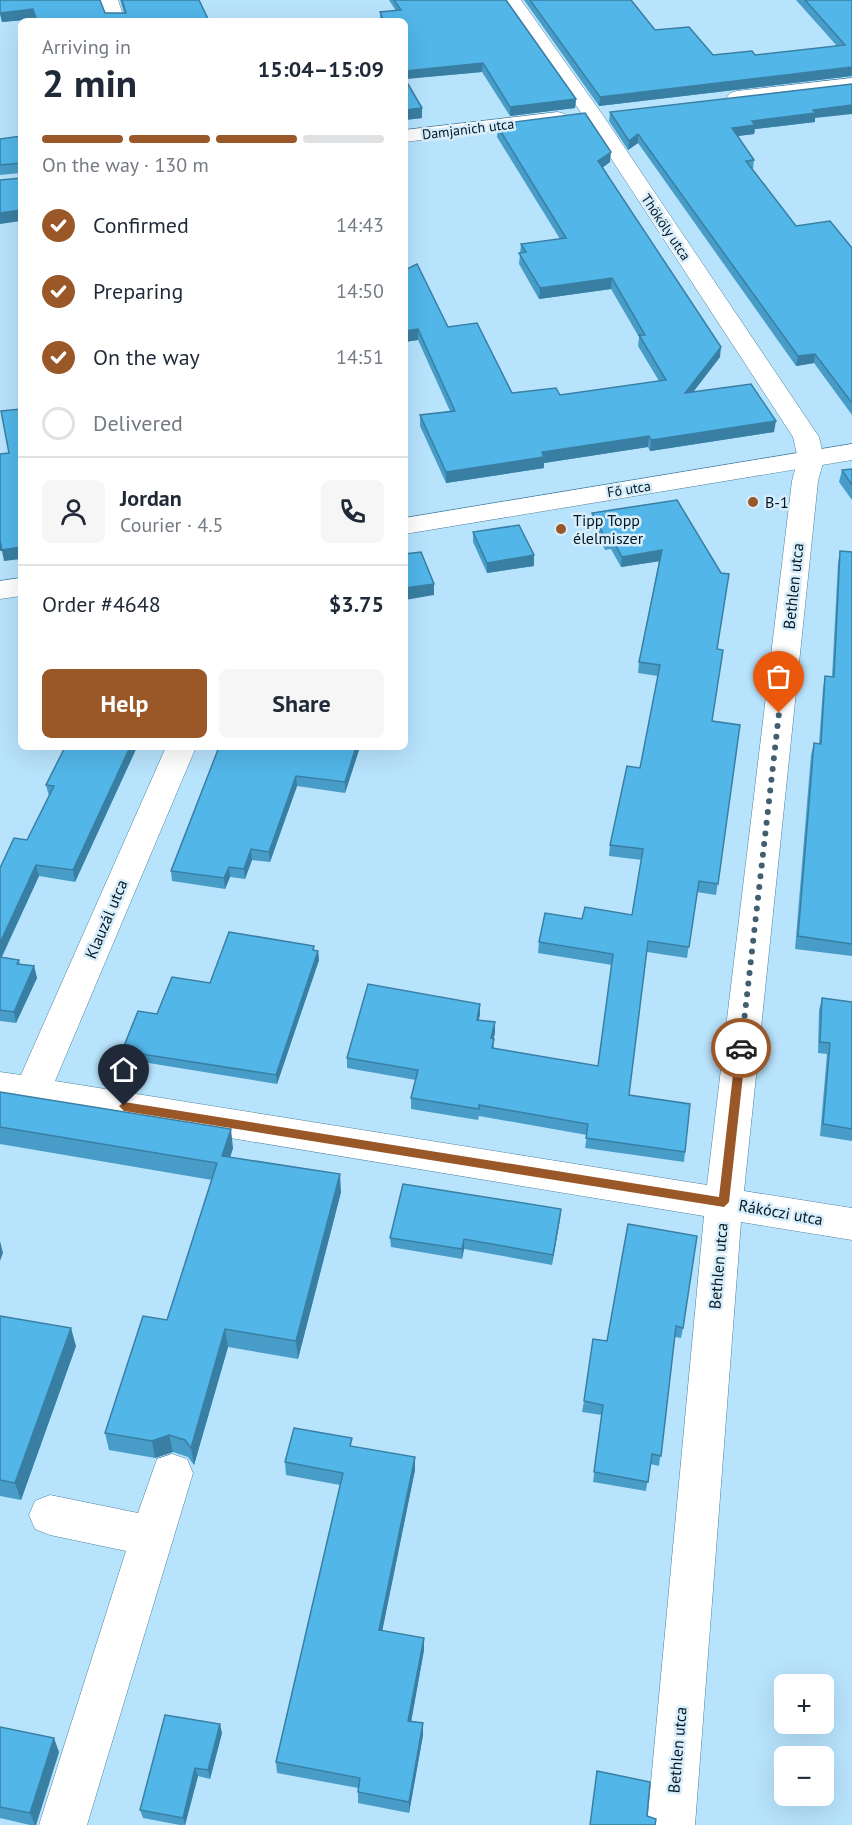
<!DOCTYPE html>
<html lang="en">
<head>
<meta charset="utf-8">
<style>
  :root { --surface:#fff; --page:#f6f6f7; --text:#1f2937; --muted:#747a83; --line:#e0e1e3; --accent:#9a5727 }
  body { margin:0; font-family:"PT Sans",sans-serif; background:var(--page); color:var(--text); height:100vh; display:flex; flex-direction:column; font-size:22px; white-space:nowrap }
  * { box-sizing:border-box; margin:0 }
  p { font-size:20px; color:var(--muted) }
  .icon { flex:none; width:33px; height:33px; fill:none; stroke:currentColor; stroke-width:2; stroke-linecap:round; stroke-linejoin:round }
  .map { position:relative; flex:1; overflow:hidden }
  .details { position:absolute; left:18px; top:18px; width:390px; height:732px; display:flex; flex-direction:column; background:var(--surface); border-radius:9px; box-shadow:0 6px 24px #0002 }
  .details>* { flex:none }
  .fabs { position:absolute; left:774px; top:1674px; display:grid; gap:12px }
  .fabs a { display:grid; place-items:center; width:60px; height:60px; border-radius:9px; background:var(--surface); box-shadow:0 6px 24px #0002; font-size:30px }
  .pin { position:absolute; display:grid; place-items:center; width:51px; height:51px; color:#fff; margin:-62px -26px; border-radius:50% 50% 50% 0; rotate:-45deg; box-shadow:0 0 6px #0007 }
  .pin .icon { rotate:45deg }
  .courier { position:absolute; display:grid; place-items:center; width:60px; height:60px; margin:-30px; border:4px solid #9a5727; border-radius:50%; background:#fff; color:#222; box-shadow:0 2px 8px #0007 }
  .summary em { font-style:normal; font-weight:700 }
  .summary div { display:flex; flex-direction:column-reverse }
  .summary { display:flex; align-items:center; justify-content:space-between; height:102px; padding:0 24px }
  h1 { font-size:39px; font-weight:700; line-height:45px }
  .bar { display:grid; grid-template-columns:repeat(4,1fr); gap:9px 6px; align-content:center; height:72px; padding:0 24px }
  .bar i { height:8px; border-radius:4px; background:var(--line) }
  .bar .on { background:var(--accent) }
  .bar p { grid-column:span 4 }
  .line { display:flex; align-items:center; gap:15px; padding:0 24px; border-top:2px solid var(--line) }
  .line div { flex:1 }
  .round { display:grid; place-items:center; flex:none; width:63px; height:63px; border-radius:9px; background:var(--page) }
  ol { padding:0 24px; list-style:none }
  li { display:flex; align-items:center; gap:18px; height:66px }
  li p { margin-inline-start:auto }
  li .icon { padding:6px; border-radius:50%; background:var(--accent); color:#fff; stroke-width:4 }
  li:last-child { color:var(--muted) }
  li i { width:33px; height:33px; border:3px solid var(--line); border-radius:50% }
  .cta { display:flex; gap:12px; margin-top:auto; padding:12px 24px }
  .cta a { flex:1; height:69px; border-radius:9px; background:var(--accent); color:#fff; font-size:24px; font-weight:700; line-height:69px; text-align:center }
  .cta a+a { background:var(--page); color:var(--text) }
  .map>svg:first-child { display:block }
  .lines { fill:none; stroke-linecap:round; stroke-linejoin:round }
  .minor-casing { stroke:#4c819e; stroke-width:1 }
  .major-casing { stroke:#4c819e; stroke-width:1 }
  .minor { fill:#fff; fill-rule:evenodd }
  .major { fill:#fff; fill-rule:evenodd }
  .wall { fill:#479dc8 }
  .shaded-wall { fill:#397fa3 }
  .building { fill:#52b6e9; stroke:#397fa3; stroke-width:1.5 }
  .route { fill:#9a5727 }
  .done { stroke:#425f70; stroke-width:6; stroke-dasharray:0 10.8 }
  .poi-dot { fill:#9a5727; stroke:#d8edfa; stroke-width:2 }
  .labels { text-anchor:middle; stroke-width:5; stroke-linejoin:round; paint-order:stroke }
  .far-street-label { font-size:14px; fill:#031824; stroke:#d8edfa }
  .poi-label { font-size:16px; fill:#031824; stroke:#d8edfa; text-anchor:start }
  .street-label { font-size:16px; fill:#031824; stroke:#d8edfa }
</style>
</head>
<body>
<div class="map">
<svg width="852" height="1825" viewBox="0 0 852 1825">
  <rect width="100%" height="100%" fill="#b8e3fd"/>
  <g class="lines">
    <g class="minor-casing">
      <g id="minor">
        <polygon points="100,0 118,0 125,21 107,21"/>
        <polygon points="503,0 521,0 602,114 819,437 824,459 818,481 744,1191 852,1208 852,1240 741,1222 695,1825 647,1825 704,1216 0,1100 0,1072 21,1075 166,747 196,747 55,1081 707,1185 792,481 798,459 793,437 582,114"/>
        <polygon points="852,78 852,90 737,103 730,101 727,97 730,93 737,91"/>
        <polygon points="558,112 565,114 568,118 565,122 405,142 405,130"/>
        <polygon points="172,1454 187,1459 193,1473 87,1825 39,1825 126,1551 50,1535 35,1529 29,1515 35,1501 50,1495 138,1513 157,1459"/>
      </g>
    </g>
    <g class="major-casing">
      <g id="major">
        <polygon points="852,444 852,460 405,534 405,518"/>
        <polygon points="21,578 21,596 0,599 0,581"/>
      </g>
    </g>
    <use href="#minor" class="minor"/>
    <use href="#major" class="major"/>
  </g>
  <g class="wall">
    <polygon points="0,0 105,13 124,13 120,0 199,0 209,21 35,21 35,19 2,22 0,14"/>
    <polygon points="389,0 506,0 576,99 575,108 510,116 482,72 405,79 422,118 405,120 405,21 380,21 380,12 396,11"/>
    <polygon points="524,0 631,0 655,30 713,55 755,55 837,46 796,0 852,0 852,76 599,106"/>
    <polygon points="610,112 815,118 815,122 755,129 754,134 737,136 754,160 753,169 752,169 796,226 852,248 852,415 814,363 796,366 638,143 628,150 609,121"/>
    <polygon points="514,122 610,162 603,167 720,357 693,392 774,432 664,449 650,451 648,447 544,463 544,468 446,483 420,426 420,415 450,411 418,340 405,342 405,270 448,327 512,393 560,395 659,381 638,346 639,337 611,289 539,299 519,264 521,244 560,239 497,137 498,127 513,126"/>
    <polygon points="21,136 21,173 0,175 0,139"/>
    <polygon points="852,469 852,500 839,482 842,470"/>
    <polygon points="677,500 718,649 712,722 740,725 716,895 697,892 687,958 647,952 629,1095 685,1152 684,1162 585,1148 587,1135 479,1116 478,1120 411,1109 411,1098 416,1080 347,1068 347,1058 480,1004 479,1020 495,1033 493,1039 494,1048 598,1066 612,965 538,953 539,942 582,919 632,915 642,860 609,856 610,845 640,768 658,676 638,673 639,662 659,561 621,567 611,549 605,550 591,524 592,513"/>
    <polygon points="473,532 534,555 534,566 487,573 473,542"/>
    <polygon points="840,551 852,552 852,956 795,949 811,755 814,743 819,744 823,688 825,676 832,677 838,563"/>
    <polygon points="97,747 137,747 75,882 39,876 2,957 19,960 20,964 34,966 37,978 16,1023 0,1021 0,868 27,840 49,796 46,785"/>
    <polygon points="219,747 360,747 345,793 297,786 270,862 252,860 245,879 230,877 225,889 172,881 171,871"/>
    <polygon points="314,946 314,950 318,951 319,960 277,1084 124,1059 122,1051 157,1014 210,983"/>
    <polygon points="822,998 852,1002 852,1141 820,1136 827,1054 818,1053 819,1010"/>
    <polygon points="0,1092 233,1148 230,1157 341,1192 298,1359 228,1347 194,1465 188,1457 173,1452 155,1458 109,1450 105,1433 167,1320 212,1180 0,1144"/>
    <polygon points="561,1209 560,1219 552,1265 464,1249 462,1259 391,1247 390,1238"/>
    <polygon points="628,1224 683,1328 681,1338 675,1337 659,1466 650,1464 646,1491 593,1482 602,1415 582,1412 584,1401 607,1341"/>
    <polygon points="0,1316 76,1346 21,1500 0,1496"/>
    <polygon points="352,1447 415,1470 382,1630 424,1650 411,1722 423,1723 423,1735 409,1813 358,1803 358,1788 277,1773 276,1762 340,1485 286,1475 285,1462"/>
    <polygon points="0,1727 59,1752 36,1825 30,1825 0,1818"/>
    <polygon points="222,1733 210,1779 198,1776 185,1825 180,1825 143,1818 140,1810"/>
  </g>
  <g class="shaded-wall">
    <polygon points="33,9 35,19 2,22 0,13"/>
    <polygon points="483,63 482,72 405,79 405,71"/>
    <polygon points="852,67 852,76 599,106 600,97"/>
    <polygon points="576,99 575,108 510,116 510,107"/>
    <polygon points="852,105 852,114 815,118 815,122 755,129 754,134 731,137 732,128 752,121 813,110"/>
    <polygon points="422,108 422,118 405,120 405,110"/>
    <polygon points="638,134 638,143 628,150 629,141"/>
    <polygon points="611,152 610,162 598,171 598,161"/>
    <polygon points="21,210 21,221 0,224 0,213"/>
    <polygon points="612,278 611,289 539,299 540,288"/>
    <polygon points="418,329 418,340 405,342 405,331"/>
    <polygon points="721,347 720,357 684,404 685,393"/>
    <polygon points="815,354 814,363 796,366 798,356"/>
    <polygon points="776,421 774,432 650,451 651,440"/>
    <polygon points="649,436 648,447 544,463 544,468 446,483 446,472 542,452"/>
    <polygon points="0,540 21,547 21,559 4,561 2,551 0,551"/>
    <polygon points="662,550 661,561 621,567 622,557"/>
    <polygon points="534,555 534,566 487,573 487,563"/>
    <polygon points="434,584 434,595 405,600 405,588"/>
    <polygon points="130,747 137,747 75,882 73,870"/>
    <polygon points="356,747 360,747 345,793 345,782"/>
    <polygon points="296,776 297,786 270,862 269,852"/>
    <polygon points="251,849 252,860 245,879 244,869"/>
    <polygon points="36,865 39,876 0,960 0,943"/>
    <polygon points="229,867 230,877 225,889 224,878"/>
    <polygon points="318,951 319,960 277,1084 276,1075"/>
    <polygon points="34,966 37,978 16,1023 14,1012"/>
    <polygon points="480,1004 480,1015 476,1030 477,1020"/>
    <polygon points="495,1022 495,1033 491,1049 491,1038"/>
    <polygon points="231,1129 233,1148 225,1174 222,1156"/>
    <polygon points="340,1174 341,1192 298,1359 296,1341"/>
    <polygon points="561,1209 560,1219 552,1265 553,1255"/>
    <polygon points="464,1239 464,1249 462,1259 462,1249"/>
    <polygon points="0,1241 3,1253 0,1261"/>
    <polygon points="71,1328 76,1346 21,1500 15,1483"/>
    <polygon points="225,1329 228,1347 194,1465 191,1448"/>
    <polygon points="169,1435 173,1452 155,1458 152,1441"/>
    <polygon points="415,1457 415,1470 380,1642 379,1630"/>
    <polygon points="424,1638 424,1650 409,1733 408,1721"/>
    <polygon points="423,1723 423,1735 409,1813 409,1802"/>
    <polygon points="220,1724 222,1733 210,1779 208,1770"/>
    <polygon points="54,1738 59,1752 36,1825 35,1825 30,1813"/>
    <polygon points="195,1768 198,1776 185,1825 183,1818"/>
  </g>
  <g class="building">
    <polygon points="0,0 100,0 105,13 126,13 122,0 199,0 209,21 37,21 33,9 0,13"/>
    <polygon points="394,0 506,0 576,99 510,107 483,63 405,71 405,21 384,21 380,12 401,10"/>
    <polygon points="530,0 631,0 655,30 689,27 713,55 752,51 755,55 845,45 805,0 852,0 852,67 600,97"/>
    <polygon points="405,79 422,108 405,110"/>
    <polygon points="852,84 852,105 813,110 816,113 752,121 755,125 732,128 754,160 746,161 796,226 830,221 852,248 852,403 815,354 798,356 638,134 629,141 610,112"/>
    <polygon points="585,113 611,152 598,161 721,347 685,393 751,384 776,421 665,438 651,440 649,436 542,452 544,457 446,472 420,415 455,411 418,329 405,331 405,270 417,264 448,327 477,323 512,393 556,388 560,395 666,380 639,335 645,335 612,278 540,288 519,253 526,252 521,244 566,238 498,127 516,125 514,122"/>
    <polygon points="21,136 21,175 21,163 0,165 0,139"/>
    <polygon points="21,178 21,210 0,213 0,180"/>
    <polygon points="21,409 21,547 2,550 0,540 0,454 9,453 1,411"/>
    <polygon points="852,469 852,485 842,470"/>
    <polygon points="677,500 721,573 729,574 717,649 723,650 712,721 740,725 718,884 699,881 689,947 648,941 629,1095 690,1104 685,1152 586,1138 588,1124 479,1105 479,1109 411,1098 418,1070 347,1058 368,984 480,1004 477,1020 495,1022 491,1038 494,1039 492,1048 598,1066 613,954 539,942 545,913 582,919 585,907 632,915 643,849 610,845 627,766 640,768 660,665 639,662 662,550 622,557 612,538 606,539 592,513"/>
    <polygon points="519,525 534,555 487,563 473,532"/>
    <polygon points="840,551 852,552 852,944 798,936 814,743 821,744 825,676 834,677"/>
    <polygon points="421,552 434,584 405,588 405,554"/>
    <polygon points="65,747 96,748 97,747 130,747 73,870 36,865 0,943 0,868 14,838 27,840 54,786 46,785"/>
    <polygon points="219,747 356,747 345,782 296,776 269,852 251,849 244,869 229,867 224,878 171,871"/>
    <polygon points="229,932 314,946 313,950 318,951 276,1075 122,1051 138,1011 157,1014 172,977 210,983"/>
    <polygon points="0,957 19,960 17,964 34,966 14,1012 0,1010"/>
    <polygon points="822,998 852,1002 852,1129 823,1124 830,1043 820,1042"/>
    <polygon points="0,1092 231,1129 222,1156 340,1174 296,1341 225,1329 191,1448 185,1440 169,1435 152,1441 105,1433 143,1316 167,1320 217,1163 0,1127"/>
    <polygon points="403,1184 561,1209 553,1255 464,1239 462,1249 390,1238"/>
    <polygon points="628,1224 697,1236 683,1328 676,1326 661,1456 652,1454 648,1482 594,1472 603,1405 584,1401 593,1339 607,1341"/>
    <polygon points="0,1316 71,1328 15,1483 0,1480"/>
    <polygon points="294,1428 352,1438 350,1446 415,1457 379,1630 424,1638 408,1721 423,1723 409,1802 358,1792 360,1778 276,1762 343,1473 285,1462"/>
    <polygon points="165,1715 220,1724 208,1770 195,1768 183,1818 140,1810"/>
    <polygon points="0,1727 54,1738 30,1813 0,1807"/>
    <polygon points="597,1771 650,1782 647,1816 656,1819 655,1825 590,1825"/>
  </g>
  <polygon class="route" points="741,1044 746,1048 729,1202 724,1207 124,1111 119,1106 124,1102 719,1197 736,1048"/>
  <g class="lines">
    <polyline class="done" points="741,1048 779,713"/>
  </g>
  <g class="poi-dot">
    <circle cx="753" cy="502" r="6"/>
    <circle cx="561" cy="529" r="6"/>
  </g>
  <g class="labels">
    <g class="far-street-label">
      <text transform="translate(468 129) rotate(-7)" y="5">Damjanich utca</text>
      <text transform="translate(666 227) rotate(56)" y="5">Thököly utca</text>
      <text transform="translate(629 489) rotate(-9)" y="5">Fő utca</text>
    </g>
    <g class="poi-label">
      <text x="765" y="508">B-1</text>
      <text x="573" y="526">Tipp Topp<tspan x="573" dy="18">élelmiszer</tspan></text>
    </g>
    <g class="street-label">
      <text transform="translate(793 586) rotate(-84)" y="6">Bethlen utca</text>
      <text transform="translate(106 919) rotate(-67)" y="6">Klauzál utca</text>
      <text transform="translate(781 1212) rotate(10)" y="6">Rákóczi utca</text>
      <text transform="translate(718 1266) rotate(-85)" y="6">Bethlen utca</text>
      <text transform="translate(677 1750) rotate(-85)" y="6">Bethlen utca</text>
    </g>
  </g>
</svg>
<div class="fabs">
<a>+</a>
<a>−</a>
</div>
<div class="pin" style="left:779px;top:713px;background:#ea580c"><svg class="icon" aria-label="bag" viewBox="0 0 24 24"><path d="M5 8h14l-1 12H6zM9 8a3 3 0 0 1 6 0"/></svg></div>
<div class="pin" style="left:124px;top:1106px;background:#1f2937"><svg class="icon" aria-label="home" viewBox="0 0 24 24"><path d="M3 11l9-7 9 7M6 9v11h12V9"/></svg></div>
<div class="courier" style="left:741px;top:1048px"><svg class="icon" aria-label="car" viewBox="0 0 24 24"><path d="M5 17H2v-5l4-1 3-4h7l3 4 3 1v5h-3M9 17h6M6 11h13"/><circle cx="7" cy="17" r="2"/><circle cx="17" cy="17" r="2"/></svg></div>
<section class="details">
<div class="summary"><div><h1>2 min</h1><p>Arriving in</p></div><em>15:04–15:09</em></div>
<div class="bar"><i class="on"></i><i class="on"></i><i class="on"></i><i></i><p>On the way · 130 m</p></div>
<ol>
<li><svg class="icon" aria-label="check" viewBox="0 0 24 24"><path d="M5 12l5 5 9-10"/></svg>Confirmed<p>14:43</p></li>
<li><svg class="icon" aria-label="check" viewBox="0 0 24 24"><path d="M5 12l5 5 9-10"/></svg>Preparing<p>14:50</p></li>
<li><svg class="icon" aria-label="check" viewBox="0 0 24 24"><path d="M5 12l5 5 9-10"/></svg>On the way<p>14:51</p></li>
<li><i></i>Delivered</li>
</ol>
<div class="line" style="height:108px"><a class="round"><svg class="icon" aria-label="person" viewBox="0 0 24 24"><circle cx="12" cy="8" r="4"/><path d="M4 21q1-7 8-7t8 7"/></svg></a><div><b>Jordan</b><p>Courier · 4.5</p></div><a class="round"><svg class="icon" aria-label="phone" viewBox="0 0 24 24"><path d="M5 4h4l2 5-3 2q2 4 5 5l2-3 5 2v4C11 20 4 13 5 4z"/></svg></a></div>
<div class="line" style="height:78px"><div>Order #4648</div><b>$3.75</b></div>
<div class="cta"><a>Help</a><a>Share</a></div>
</section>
</div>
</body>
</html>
